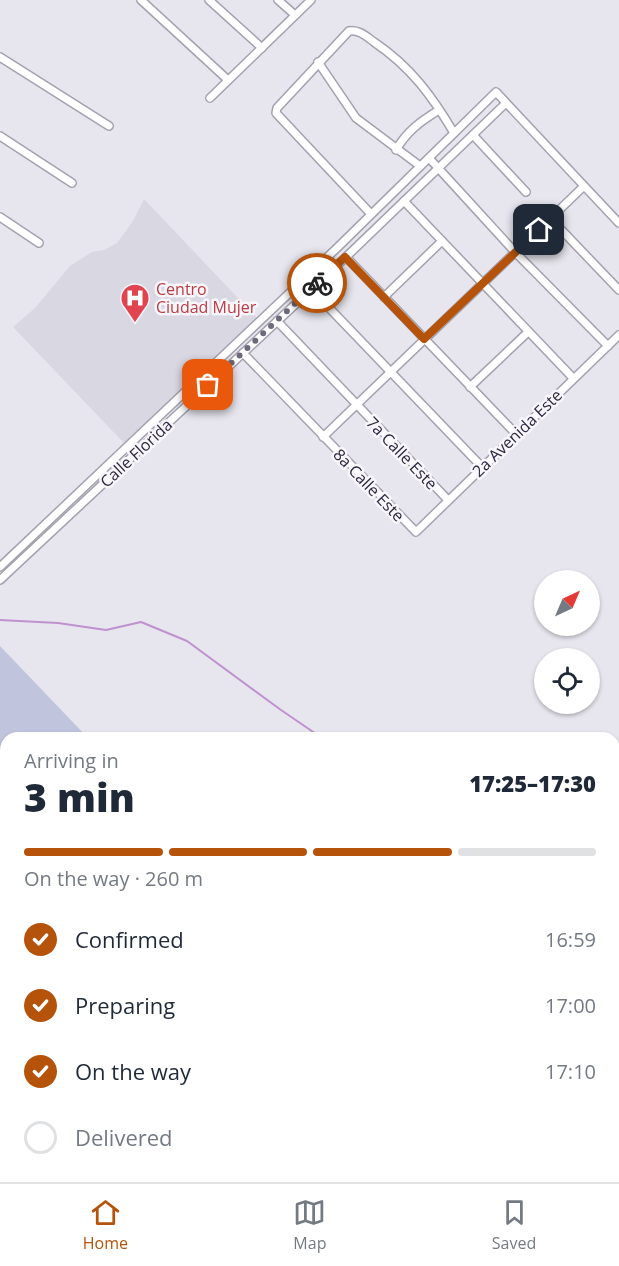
<!DOCTYPE html>
<html lang="en">
<head>
<meta charset="utf-8">
<style>
  :root { --surface:#fff; --page:#f2f2f3; --text:#1f2937; --muted:#747a83; --line:#e0e1e3; --accent:#b45309 }
  body { margin:0; font-family:"Open Sans",sans-serif; background:var(--page); color:var(--text); height:100vh; display:flex; flex-direction:column; font-size:22px; white-space:nowrap }
  * { box-sizing:border-box; margin:0 }
  p { font-size:20px; color:var(--muted) }
  .icon { flex:none; width:33px; height:33px; fill:none; stroke:currentColor; stroke-width:2; stroke-linecap:round; stroke-linejoin:round }
  .map { position:relative; flex:1; overflow:hidden }
  .side { position:absolute; left:0px; top:732px; width:620px; height:450px; display:flex; flex-direction:column; background:var(--surface); border-radius:18px 18px 0 0; box-shadow:0 2px 4px #0004 }
  .side>* { flex:none }
  .needle { width:39px; rotate:44deg }
  .controls { position:absolute; left:534px; top:570px; display:grid; gap:12px }
  .controls a { display:grid; place-items:center; width:66px; height:66px; border-radius:50%; background:var(--surface); box-shadow:0 2px 4px #0004; font-size:30px }
  .pin { position:absolute; display:grid; place-items:center; width:51px; height:51px; color:#fff; margin:-26px; border-radius:12px; box-shadow:0 3px 9px #0006 }
  .courier { position:absolute; display:grid; place-items:center; width:60px; height:60px; margin:-30px; border:4px solid #b45309; border-radius:50%; background:#fff; color:#222; box-shadow:0 2px 8px #0007 }
  .headline em { font-style:normal; font-weight:800 }
  .headline div { display:flex; flex-direction:column-reverse }
  .headline { display:flex; align-items:center; justify-content:space-between; height:102px; padding:0 24px }
  h1 { font-size:39px; font-weight:800; line-height:45px }
  .bar { display:grid; grid-template-columns:repeat(4,1fr); gap:9px 6px; align-content:center; height:72px; padding:0 24px }
  .bar i { height:8px; border-radius:4px; background:var(--line) }
  .bar .on { background:var(--accent) }
  .bar p { grid-column:span 4 }
  ol { padding:0 24px; list-style:none }
  li { display:flex; align-items:center; gap:18px; height:66px }
  li p { margin-inline-start:auto }
  li .icon { padding:6px; border-radius:50%; background:var(--accent); color:#fff; stroke-width:4 }
  li:last-child { color:var(--muted) }
  li i { width:33px; height:33px; border:3px solid var(--line); border-radius:50% }
  .tab-bar { display:flex; justify-content:space-around; align-items:center; height:84px; border-top:2px solid var(--line); background:var(--surface); font-size:16px; color:var(--muted) }
  .tab-bar a { display:grid; justify-items:center; gap:3px }
  .tab-bar .on { color:var(--accent) }
  .map>svg:first-child { display:block }
  .built { fill:#d9d7e2 }
  .green { fill:#c0c4dd }
  .lines { fill:none; stroke-linecap:round; stroke-linejoin:round }
  .stream { stroke:#bf91cf; stroke-width:2 }
  .minor-casing { stroke:#a4a1af; stroke-width:10 }
  .minor { stroke:#fff; stroke-width:7 }
  .done { stroke:#6f697c; stroke-width:6; stroke-dasharray:0 10.8 }
  .route { stroke:#b45309; stroke-width:8 }
  .labels { text-anchor:middle; stroke-width:5; stroke-linejoin:round; paint-order:stroke }
  .health-label { font-size:16px; fill:#be3a42; stroke:#f7f6fa; text-anchor:start }
  .street-label { font-size:16px; fill:#2e253f; stroke:#f7f6fa }
</style>
</head>
<body>
<div class="map">
<svg width="619" height="1182" viewBox="0 0 619 1182">
  <rect width="100%" height="100%" fill="#e7e6ee"/>
  <polygon class="built" points="144,199 257,318 124,443 13,327 35,308 70,266 92,252 104,250 117,243 133,221"/>
  <polygon class="green" points="0,646 88,738 6,738 6,874 0,874"/>
  <g class="lines">
    <g class="stream">
      <polyline points="0,620 58,623 106,630 141,622 187,641 281,710 322,738"/>
      <polyline points="614,775 619,772"/>
    </g>
    <g class="minor-casing">
      <g id="minor">
        <polyline points="141,0 228,80"/>
        <polyline points="209,0 262,48"/>
        <polyline points="278,0 295,15"/>
        <polyline points="0,57 109,126"/>
        <polyline points="318,62 356,118 420,166"/>
        <polyline points="210,98 311,0"/>
        <polyline points="473,135 526,192"/>
        <polyline points="0,136 72,183"/>
        <path d="M396,150C407,131 421,121 439,110"/>
        <polyline points="429,158 515,252 608,346"/>
        <polyline points="404,201 573,378"/>
        <path d="M371,214L276,113L277,108L349,31C359,29 367,37 374,42C411,67 432,96 454,133"/>
        <polyline points="0,217 39,243"/>
        <polyline points="550,218 619,290"/>
        <polyline points="346,257 516,434"/>
        <polyline points="311,289 482,467"/>
        <polyline points="384,297 442,241"/>
        <polyline points="277,321 448,500"/>
        <polyline points="243,353 416,532 619,335"/>
        <polyline points="470,387 528,332"/>
        <polyline points="323,437 583,187"/>
        <polyline points="0,567 338,247 496,92 619,223"/>
        <polyline points="0,580 346,257 506,103"/>
        <polyline points="614,808 619,806"/>
        <polyline points="0,1000 6,1005"/>
        <polyline points="614,1081 619,1083"/>
        <polyline points="0,1099 6,1105"/>
        <polyline points="614,1152 619,1154"/>
        <polyline points="0,1171 6,1166"/>
        <polyline points="144,1176 150,1182"/>
        <polyline points="239,1176 246,1182"/>
        <polyline points="338,1176 344,1182"/>
        <polyline points="421,1176 425,1180"/>
        <polyline points="41,1182 48,1176"/>
        <polyline points="538,1182 540,1176"/>
      </g>
    </g>
    <use href="#minor" class="minor"/>
  </g>
  <g class="lines">
    <polyline class="done" points="208,385 317,283"/>
    <polyline class="route" points="317,283 345,257 424,339 539,230"/>
  </g>
  <defs>
    <g id="hospital-pin" transform="scale(1.5)"><path d="M0 17L-7.5 6A9.5 9.5 0 1 1 7.5 6Z" fill="#e0444e" stroke="#f7f6fa"/><path d="M-5-5h3v3.5h4V-5h3V5h-3V1.5h-4V5h-3Z" fill="#fff"/></g>
  </defs>
  <g fill-rule="evenodd">
    <use href="#hospital-pin" x="135" y="298"/>
  </g>
  <g class="labels">
    <g class="health-label">
      <text x="156" y="295">Centro<tspan x="156" dy="18">Ciudad Mujer</tspan></text>
    </g>
    <g class="street-label">
      <text transform="translate(517 433) rotate(-44)" y="6">2a Avenida Este</text>
      <text transform="translate(136 453) rotate(-43)" y="6">Calle Florida</text>
      <text transform="translate(402 453) rotate(46)" y="6">7a Calle Este</text>
      <text transform="translate(369 485) rotate(46)" y="6">8a Calle Este</text>
    </g>
  </g>
</svg>
<div class="controls">
<a><svg class="needle" viewBox="-14 -14 28 28"><path d="M0-13l5 13h-10z" fill="#e53935"/><path d="M0 13l5-13h-10z" fill="#747a83"/></svg></a>
<a><svg class="icon" aria-label="locate" viewBox="0 0 24 24"><circle cx="12" cy="12" r="6"/><path d="M12 2v4M12 18v4M2 12h4M18 12h4"/></svg></a>
</div>
<div class="pin" style="left:208px;top:385px;background:#ea580c"><svg class="icon" aria-label="bag" viewBox="0 0 24 24"><path d="M5 8h14l-1 12H6zM9 8a3 3 0 0 1 6 0"/></svg></div>
<div class="pin" style="left:539px;top:230px;background:#1f2937"><svg class="icon" aria-label="home" viewBox="0 0 24 24"><path d="M3 11l9-7 9 7M6 9v11h12V9"/></svg></div>
<div class="courier" style="left:317px;top:283px"><svg class="icon" aria-label="bike" viewBox="0 0 24 24"><circle cx="6" cy="16" r="4"/><circle cx="18" cy="16" r="4"/><path d="M6 16l4-8h5l3 8M10 8l3 8H6M13 5h3"/></svg></div>
<section class="side">
<div class="headline"><div><h1>3 min</h1><p>Arriving in</p></div><em>17:25–17:30</em></div>
<div class="bar"><i class="on"></i><i class="on"></i><i class="on"></i><i></i><p>On the way · 260 m</p></div>
<ol>
<li><svg class="icon" aria-label="check" viewBox="0 0 24 24"><path d="M5 12l5 5 9-10"/></svg>Confirmed<p>16:59</p></li>
<li><svg class="icon" aria-label="check" viewBox="0 0 24 24"><path d="M5 12l5 5 9-10"/></svg>Preparing<p>17:00</p></li>
<li><svg class="icon" aria-label="check" viewBox="0 0 24 24"><path d="M5 12l5 5 9-10"/></svg>On the way<p>17:10</p></li>
<li><i></i>Delivered</li>
</ol>
</section>
</div>
<nav class="tab-bar">
<a class="on"><svg class="icon" aria-label="home" viewBox="0 0 24 24"><path d="M3 11l9-7 9 7M6 9v11h12V9"/></svg>Home</a>
<a><svg class="icon" aria-label="map" viewBox="0 0 24 24"><path d="M3 6l6-2 6 2 6-2v14l-6 2-6-2-6 2zM9 4v14M15 6v14"/></svg>Map</a>
<a><svg class="icon" aria-label="saved" viewBox="0 0 24 24"><path d="M7 4h10v16l-5-4-5 4z"/></svg>Saved</a>
</nav>
</body>
</html>
